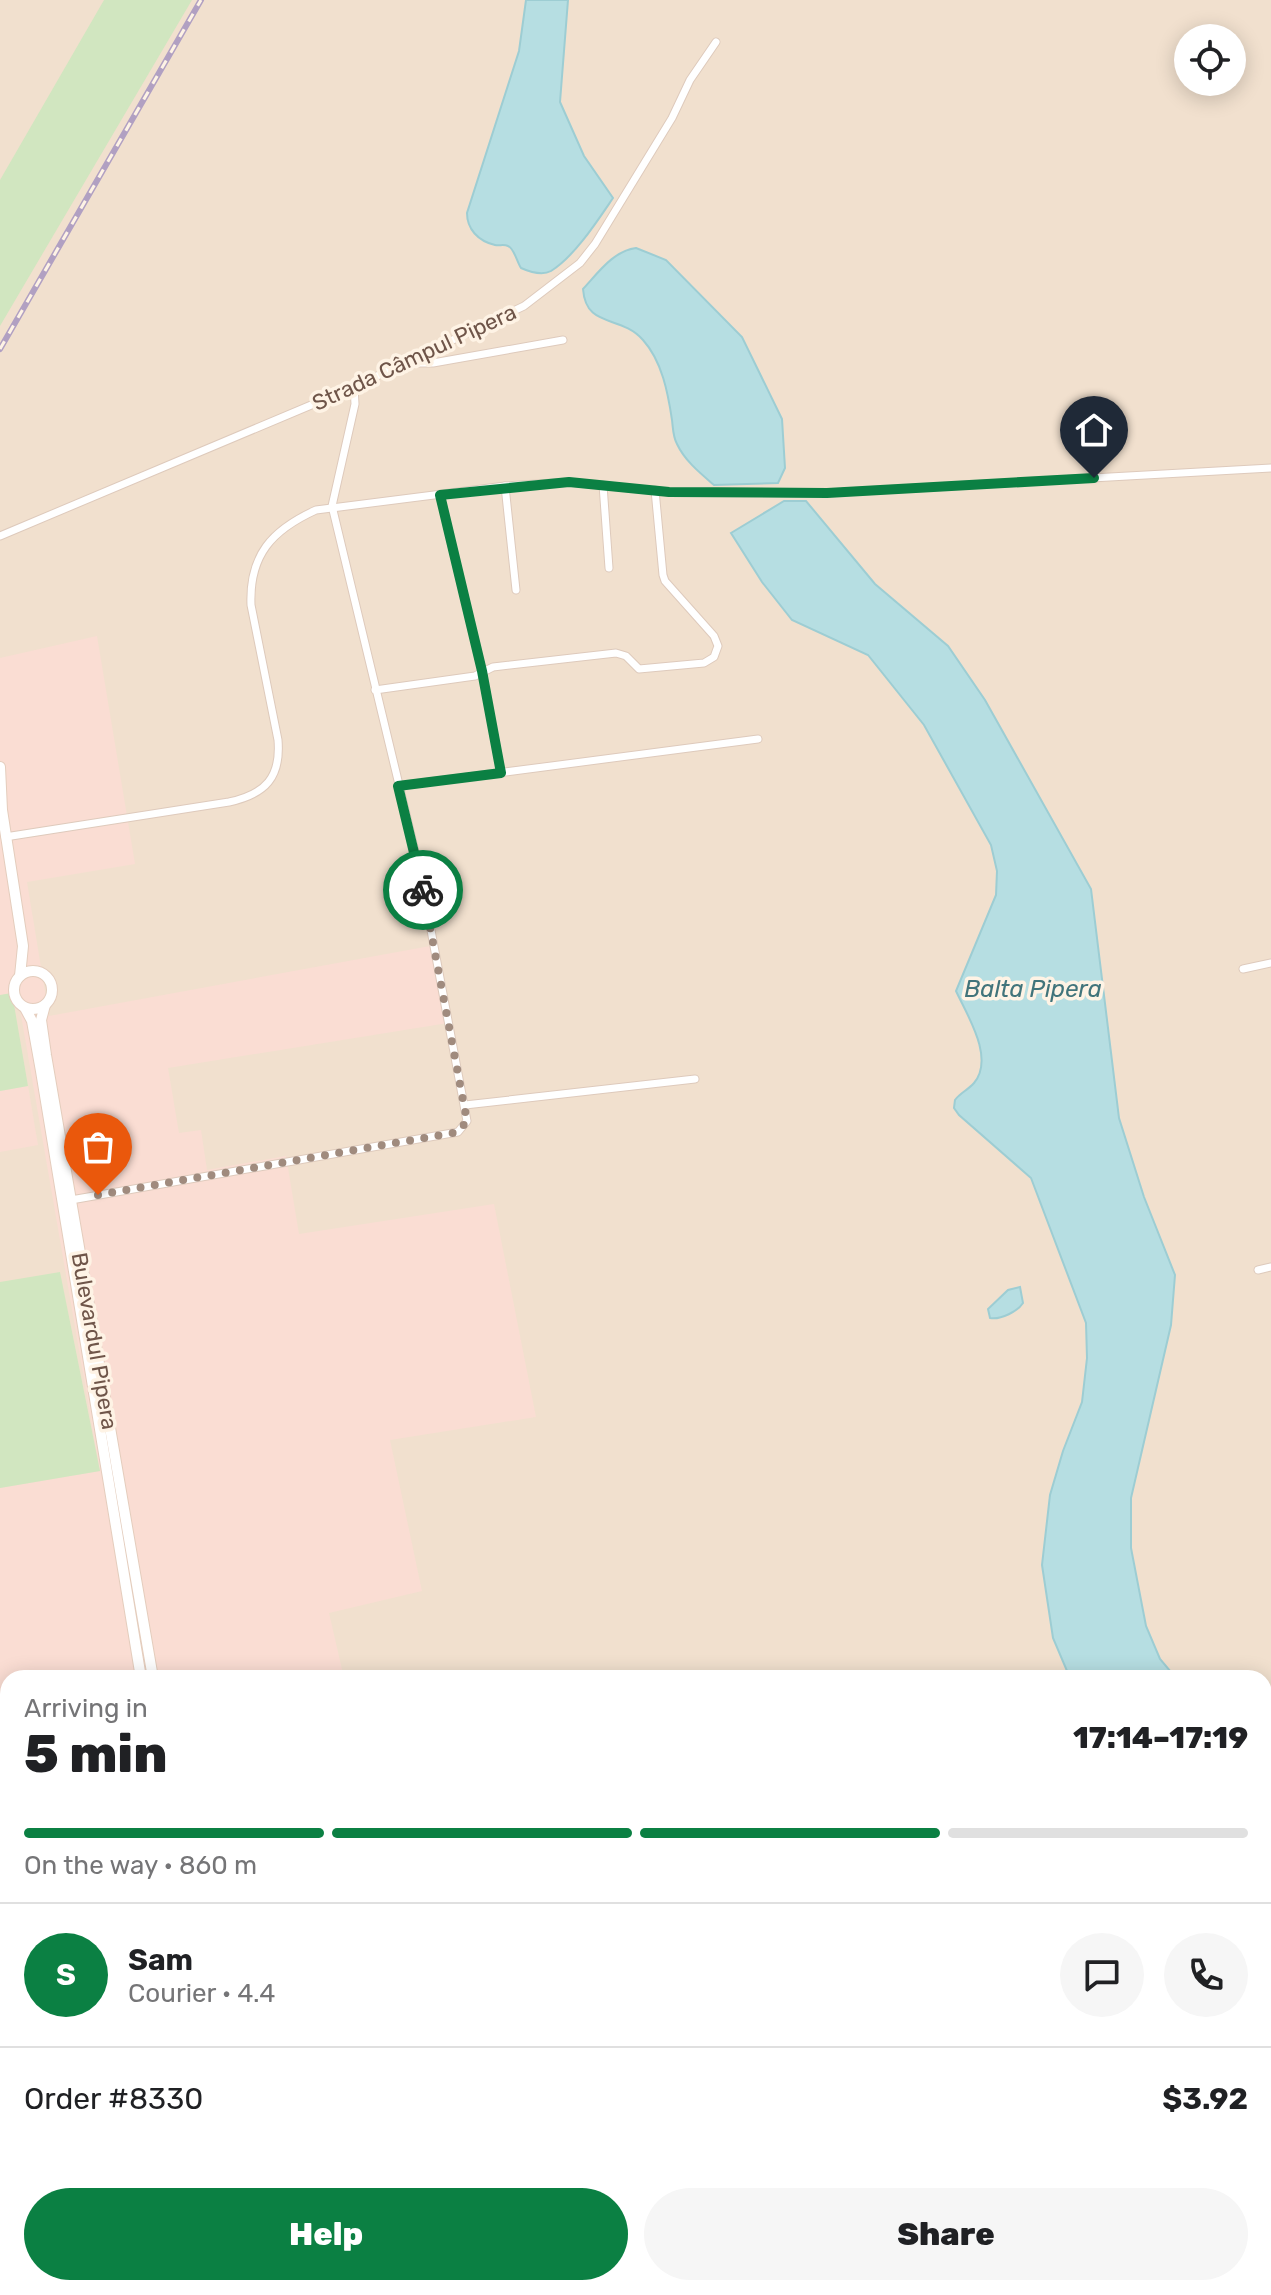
<!DOCTYPE html>
<html lang="en">
<head>
<meta charset="utf-8">
<style>
  :root { --surface:#fff; --page:#f6f6f6; --text:#202124; --muted:#757577; --line:#e0e0e0; --accent:#0b8043 }
  body { margin:0; font-family:Rubik,sans-serif; background:var(--page); color:var(--text); height:100vh; display:flex; flex-direction:column; font-size:30px; white-space:nowrap }
  * { box-sizing:border-box; margin:0 }
  p { font-size:26px; color:var(--muted) }
  .icon { flex:none; width:44px; height:44px; fill:none; stroke:currentColor; stroke-width:2; stroke-linecap:round; stroke-linejoin:round }
  .map { position:relative; flex:1; overflow:hidden }
  .side { position:absolute; left:0px; top:1670px; width:1272px; height:626px; display:flex; flex-direction:column; background:var(--surface); border-radius:24px 24px 0 0; box-shadow:0 4px 20px #0003 }
  .side>* { flex:none }
  .buttons { position:absolute; left:1174px; top:24px; display:grid; gap:16px }
  .buttons a { display:grid; place-items:center; width:72px; height:72px; border-radius:50%; background:var(--surface); box-shadow:0 4px 20px #0003; font-size:40px }
  .pin { position:absolute; display:grid; place-items:center; width:68px; height:68px; color:#fff; margin:-82px -34px; border-radius:50% 50% 50% 0; rotate:-45deg; box-shadow:0 0 8px #0007 }
  .pin .icon { rotate:45deg }
  .courier { position:absolute; display:grid; place-items:center; width:80px; height:80px; margin:-40px; border:6px solid #0b8043; border-radius:50%; background:#fff; color:#222; box-shadow:0 2px 10px #0007 }
  .head em { font-style:normal; font-weight:800 }
  .head div { display:flex; flex-direction:column-reverse }
  .head { display:flex; align-items:center; justify-content:space-between; height:136px; padding:0 24px }
  h1 { font-size:52px; font-weight:800; line-height:60px }
  .bar { display:grid; grid-template-columns:repeat(4,1fr); gap:12px 8px; align-content:center; height:96px; padding:0 24px }
  .bar i { height:10px; border-radius:6px; background:var(--line) }
  .bar .selected { background:var(--accent) }
  .bar p { grid-column:span 4 }
  .line { display:flex; align-items:center; gap:20px; padding:0 24px; border-top:2px solid var(--line) }
  .line div { flex:1 }
  .round { display:grid; place-items:center; flex:none; width:84px; height:84px; border-radius:42px; background:var(--page) }
  .button { display:flex; gap:16px; margin-top:auto; padding:16px 24px }
  .button a { flex:1; height:92px; border-radius:48px; background:var(--accent); color:#fff; font-size:32px; font-weight:800; line-height:92px; text-align:center }
  .button a+a { background:var(--page); color:var(--text) }
  .map>svg:first-child { display:block }
  .residential { fill:#f1e0ce; fill-rule:evenodd }
  .commercial { fill:#faddd3 }
  .green { fill:#d1e6c0 }
  .water { fill:#b6dee2; stroke:#9dcdd3; stroke-width:2 }
  .lines { fill:none; stroke-linecap:round; stroke-linejoin:round }
  .minor-casing { stroke:#decabc; stroke-width:9 }
  .tertiary-casing { stroke:#decabc; stroke-width:11 }
  .secondary-casing { stroke:#e4cdbd; stroke-width:12 }
  .minor { stroke:#fff; stroke-width:7 }
  .tertiary { stroke:#fff; stroke-width:9 }
  .secondary { stroke:#fff; stroke-width:10 }
  .rail-casing { stroke:#b1a0c2; stroke-width:6 }
  .rail { stroke:#fef3e5; stroke-width:3; stroke-dasharray:9; stroke-linecap:butt }
  .done { stroke:#a08b7e; stroke-width:8; stroke-dasharray:0 14.4 }
  .route { stroke:#0b8043; stroke-width:10 }
  .labels { text-anchor:middle; stroke-width:7; stroke-linejoin:round; paint-order:stroke }
  .street-label { font-size:22px; fill:#6f5549; stroke:#fef3e5 }
  .water-label { font-size:24px; font-style:italic; fill:#41747b; stroke:#fef3e5 }
</style>
</head>
<body>
<div class="map">
<svg width="1271" height="2295" viewBox="0 0 1271 2295">
  <rect width="100%" height="100%" fill="#faefdf"/>
  <path class="residential" d="M0,0H1271V2295H0ZM1188,38H1232V82H1188ZM8,1678H1264V2288H8Z"/>
  <g class="commercial">
    <polygon points="97,636 135,864 27,882 49,1016 430,946 448,1023 168,1068 179,1133 201,1130 207,1170 286,1156 299,1234 494,1204 536,1417 390,1440 422,1591 329,1613 344,1678 8,1678 8,2288 354,2288 357,2295 0,2295 0,1488 100,1471 17,992 0,995 0,658"/>
    <polygon points="28,1086 38,1145 0,1152 0,1091"/>
  </g>
  <g class="green">
    <polygon points="104,0 192,0 0,326 0,180"/>
    <polygon points="12,993 28,1086 0,1091 0,995"/>
    <polygon points="60,1272 100,1471 0,1488 0,1282"/>
    <polygon points="1271,2016 1271,2247 1264,2243 1264,2019"/>
    <polygon points="1069,2288 1241,2288 1253,2295 1064,2295"/>
  </g>
  <g class="water">
    <path d="M526,0H568L560,102L584,156L613,198C598,220 575,256 551,271C542,276 530,272 521,268C517,262 514,248 508,246C504,244 499,246 495,245C478,241 467,229 467,213L519,51Z"/>
    <path d="M636,248L666,260L742,337L782,419L785,468L778,483L714,485C700,473 685,461 677,444C673,437 673,428 672,420C668,393 662,361 643,340C620,314 586,329 583,289C598,273 613,251 636,248Z"/>
    <path d="M784,501H806L875,584L948,646L985,700L1091,889L1119,1118L1144,1197L1175,1275L1171,1325L1131,1498V1548L1146,1626L1160,1659L1176,1678H1070L1053,1638L1042,1565L1050,1495L1063,1451L1082,1402L1087,1358L1086,1323L1031,1178L959,1115L954,1108L955,1100C960,1093 968,1090 974,1083C995,1058 967,1015 956,991L996,895L997,871L991,845L924,725L868,655L792,620L762,582L731,533Z"/>
    <path d="M1020,1287L1023,1303C1018,1311 1001,1320 990,1318L988,1309L1008,1290Z"/>
    <polygon points="1264,1757 1271,1769 1271,2001 1264,2004"/>
    <polygon points="961,2288 1069,2288 1064,2295 955,2295"/>
  </g>
  <g class="lines">
    <g class="minor-casing">
      <g id="minor">
        <polyline points="407,363 433,363 563,340"/>
        <polyline points="603,485 609,568"/>
        <polyline points="505,486 516,590"/>
        <polyline points="440,495 482,671 501,773"/>
        <polyline points="0,536 354,387 524,306 580,263 595,244 672,118 690,80 716,42"/>
        <polyline points="375,690 475,676 493,667 616,653 626,656 639,669 704,663 714,657 718,646 714,636 665,581 663,575 655,490"/>
        <polyline points="398,786 758,739"/>
        <path d="M5,837L229,802C266,794 281,777 278,740L251,605C249,555 272,530 316,510L505,486L569,482L669,492L827,493L1271,468"/>
        <polyline points="1243,969 1271,963"/>
        <polyline points="465,1105 695,1079"/>
        <polyline points="71,1200 458,1132 467,1121 420,872 332,506 355,404 354,387"/>
        <polyline points="1258,1270 1271,1267"/>
        <polyline points="778,2288 782,2295"/>
        <polyline points="453,2295 467,2288"/>
        <polyline points="620,2295 634,2288"/>
        <polyline points="805,2295 811,2288"/>
        <polyline points="887,2295 892,2288"/>
        <polyline points="1265,2295 1271,2258"/>
      </g>
    </g>
    <g class="tertiary-casing">
      <polyline id="tertiary" points="13,2295 14,2288"/>
    </g>
    <g class="secondary-casing">
      <g id="secondary">
        <polyline points="0,767 2,810 23,946 20,976"/>
        <circle cx="33" cy="990" r="19"/>
        <polyline points="45,1005 41,1020 46,1055 153,1678"/>
        <polyline points="25,1008 32,1021 41,1071 141,1678"/>
        <polyline points="0,1911 8,1914"/>
        <polyline points="337,2288 340,2295"/>
      </g>
    </g>
    <use href="#minor" class="minor"/>
    <use href="#tertiary" class="tertiary"/>
    <use href="#secondary" class="secondary"/>
    <g class="rail-casing">
      <polyline id="rail" points="0,349 201,0"/>
    </g>
    <use href="#rail" class="rail"/>
  </g>
  <g class="lines">
    <polyline class="done" points="98,1195 458,1132 467,1121 423,890"/>
    <polyline class="route" points="423,890 398,786 501,773 482,671 440,495 569,482 669,492 827,493 1094,478"/>
  </g>
  <g class="labels">
    <g class="street-label">
      <text transform="translate(414 357) rotate(-25)" y="8">Strada Câmpul Pipera</text>
      <text transform="translate(95 1341) rotate(80)" y="8">Bulevardul Pipera</text>
    </g>
    <g class="water-label">
      <text x="1033" y="997">Balta Pipera</text>
    </g>
  </g>
</svg>
<div class="buttons">
<a><svg class="icon" aria-label="locate" viewBox="0 0 24 24"><circle cx="12" cy="12" r="6"/><path d="M12 2v4M12 18v4M2 12h4M18 12h4"/></svg></a>
</div>
<div class="pin" style="left:98px;top:1195px;background:#ea580c"><svg class="icon" aria-label="bag" viewBox="0 0 24 24"><path d="M5 8h14l-1 12H6zM9 8a3 3 0 0 1 6 0"/></svg></div>
<div class="pin" style="left:1094px;top:478px;background:#1f2937"><svg class="icon" aria-label="home" viewBox="0 0 24 24"><path d="M3 11l9-7 9 7M6 9v11h12V9"/></svg></div>
<div class="courier" style="left:423px;top:890px"><svg class="icon" aria-label="bike" viewBox="0 0 24 24"><circle cx="6" cy="16" r="4"/><circle cx="18" cy="16" r="4"/><path d="M6 16l4-8h5l3 8M10 8l3 8H6M13 5h3"/></svg></div>
<section class="side">
<div class="head"><div><h1>5 min</h1><p>Arriving in</p></div><em>17:14–17:19</em></div>
<div class="bar"><i class="selected"></i><i class="selected"></i><i class="selected"></i><i></i><p>On the way · 860 m</p></div>
<div class="line" style="height:144px"><b class="round" style="background:var(--accent);color:#fff">S</b><div><b>Sam</b><p>Courier · 4.4</p></div><a class="round"><svg class="icon" aria-label="chat" viewBox="0 0 24 24"><path d="M4 5h16v11H9l-5 4z"/></svg></a><a class="round"><svg class="icon" aria-label="phone" viewBox="0 0 24 24"><path d="M5 4h4l2 5-3 2q2 4 5 5l2-3 5 2v4C11 20 4 13 5 4z"/></svg></a></div>
<div class="line" style="height:104px"><div>Order #8330</div><b>$3.92</b></div>
<div class="button"><a>Help</a><a>Share</a></div>
</section>
</div>
</body>
</html>
